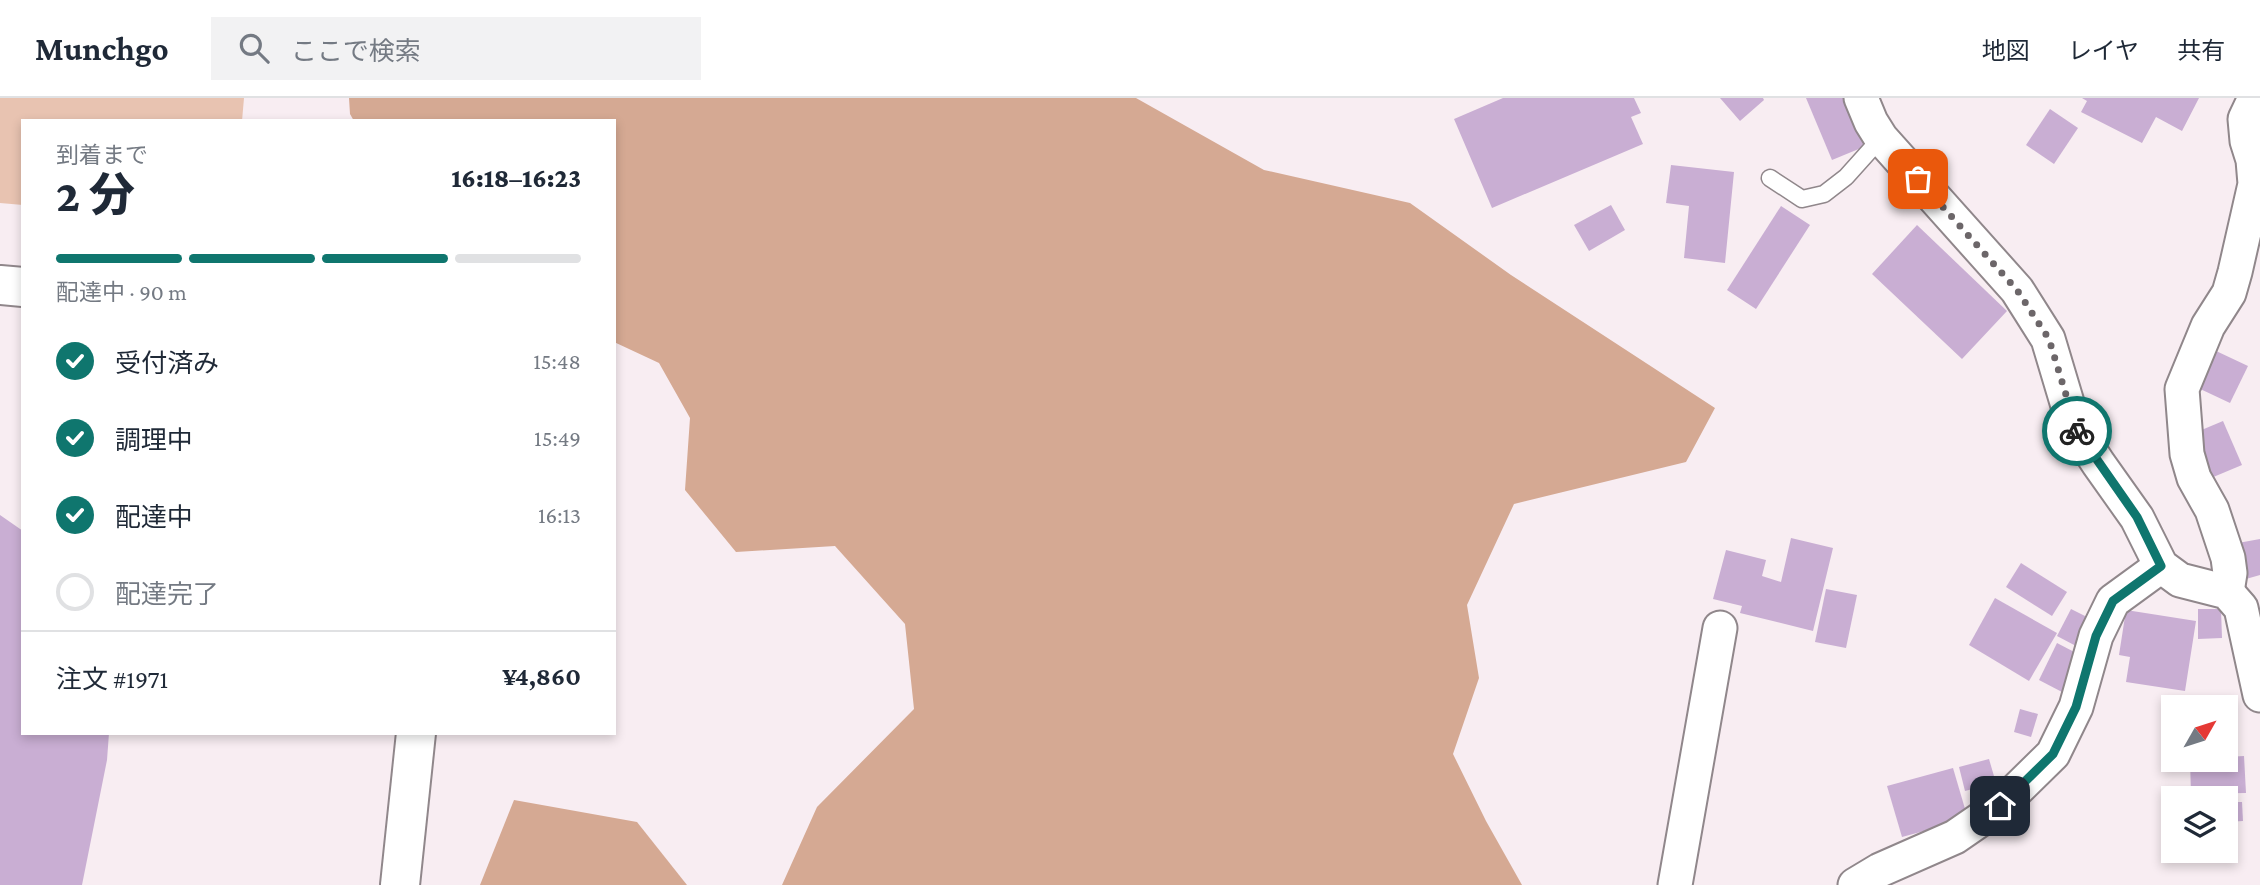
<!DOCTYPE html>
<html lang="ja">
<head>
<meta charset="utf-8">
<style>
  :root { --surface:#fff; --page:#f2f2f3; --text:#1f2937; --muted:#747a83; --line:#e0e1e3; --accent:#0f766e }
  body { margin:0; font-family:"Crimson Pro","Noto Sans JP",serif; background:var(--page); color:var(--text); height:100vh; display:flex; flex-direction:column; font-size:26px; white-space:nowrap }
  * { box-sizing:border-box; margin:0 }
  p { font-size:23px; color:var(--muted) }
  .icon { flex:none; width:38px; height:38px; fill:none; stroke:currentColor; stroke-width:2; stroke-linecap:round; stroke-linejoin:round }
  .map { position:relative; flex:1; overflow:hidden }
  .panel { position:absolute; left:21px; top:21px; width:595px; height:616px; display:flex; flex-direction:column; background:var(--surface); border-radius:0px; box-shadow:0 4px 10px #0003 }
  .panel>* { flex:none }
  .needle { width:46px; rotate:51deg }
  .buttons { position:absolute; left:2161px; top:597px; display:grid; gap:14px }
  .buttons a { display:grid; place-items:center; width:77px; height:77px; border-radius:0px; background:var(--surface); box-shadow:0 4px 10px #0003; font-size:35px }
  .pin { position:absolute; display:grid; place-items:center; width:60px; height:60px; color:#fff; margin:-30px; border-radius:14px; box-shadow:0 4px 10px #0006 }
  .courier { position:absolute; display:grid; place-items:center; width:70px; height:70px; margin:-35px; border:5px solid #0f766e; border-radius:50%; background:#fff; color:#222; box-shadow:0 2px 9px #0007 }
  .head em { font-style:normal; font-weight:800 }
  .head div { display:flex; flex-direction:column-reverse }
  .head { display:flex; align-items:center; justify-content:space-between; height:119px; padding:0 35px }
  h1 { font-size:46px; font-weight:800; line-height:52px }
  .bar { display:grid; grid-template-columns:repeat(4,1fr); gap:10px 7px; align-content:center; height:84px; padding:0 35px }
  .bar i { height:9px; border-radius:5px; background:var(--line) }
  .bar .current { background:var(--accent) }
  .bar p { grid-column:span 4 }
  .line { display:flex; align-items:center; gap:18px; padding:0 35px; border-top:2px solid var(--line) }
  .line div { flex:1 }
  ol { padding:0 35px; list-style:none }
  li { display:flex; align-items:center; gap:21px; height:77px }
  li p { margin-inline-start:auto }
  li .icon { padding:7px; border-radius:50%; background:var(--accent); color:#fff; stroke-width:4 }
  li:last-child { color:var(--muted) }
  li i { width:38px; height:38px; border:4px solid var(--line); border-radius:50% }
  header { display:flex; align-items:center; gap:42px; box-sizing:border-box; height:98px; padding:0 35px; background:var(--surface); border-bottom:2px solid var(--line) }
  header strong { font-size:33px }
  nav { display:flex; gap:38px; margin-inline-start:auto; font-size:24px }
  .search { width:490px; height:63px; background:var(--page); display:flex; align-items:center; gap:18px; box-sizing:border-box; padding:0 24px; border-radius:0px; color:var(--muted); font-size:26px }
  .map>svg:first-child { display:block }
  .green { fill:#e8c3b1 }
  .forest { fill:#d5a993 }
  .building { fill:#c9aed3 }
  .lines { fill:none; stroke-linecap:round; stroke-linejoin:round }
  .service-casing { stroke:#90878b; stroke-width:19 }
  .minor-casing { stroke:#90878b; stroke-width:37 }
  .tertiary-casing { stroke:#90878b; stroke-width:42 }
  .service { stroke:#fff; stroke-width:16 }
  .minor { stroke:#fff; stroke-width:33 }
  .tertiary { stroke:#fff; stroke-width:38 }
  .done { stroke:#6c6669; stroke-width:7; stroke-dasharray:0 12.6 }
  .route { stroke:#0f766e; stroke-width:9 }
</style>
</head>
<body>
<header>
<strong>Munchgo</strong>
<div class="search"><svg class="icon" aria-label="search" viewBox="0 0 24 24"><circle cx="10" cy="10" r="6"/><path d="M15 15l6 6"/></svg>ここで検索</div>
<nav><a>地図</a><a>レイヤ</a><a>共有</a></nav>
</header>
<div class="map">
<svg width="2260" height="787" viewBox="0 0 2260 787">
  <rect width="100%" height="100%" fill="#f8edf2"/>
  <polygon class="green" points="0,0 244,0 242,23 23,23 23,107 0,105"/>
  <g class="forest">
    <polygon points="349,0 1136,0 1264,72 1410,105 1511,177 1715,310 1686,364 1514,406 1467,507 1479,580 1453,656 1486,723 1522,787 782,787 817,709 914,611 905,526 835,448 736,454 685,392 690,320 659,265 614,244 614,23 354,23 350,16"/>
    <polygon points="514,702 637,724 687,787 480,787"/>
  </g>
  <g class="building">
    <polygon points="1503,0 1634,0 1641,15 1631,19 1643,46 1492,110 1454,21"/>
    <polygon points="1720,0 1763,0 1764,2 1740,23"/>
    <polygon points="1806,0 1846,0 1866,48 1832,62"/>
    <polygon points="2082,0 2199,0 2182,33 2156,19 2142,45 2081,14 2087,3"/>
    <polygon points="2050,11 2078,30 2054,66 2026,47"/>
    <polygon points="1671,67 1734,74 1725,165 1684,160 1689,108 1666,105"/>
    <polygon points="1611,107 1625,132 1589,153 1574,127"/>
    <polygon points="1781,108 1810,127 1756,211 1727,192"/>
    <polygon points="1917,127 2007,213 1962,261 1872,176"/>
    <polygon points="2214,252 2248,268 2230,305 2196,289"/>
    <polygon points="2223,323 2242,367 2211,380 2192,336"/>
    <polygon points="0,417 23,433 23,635 109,635 107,662 82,787 0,787"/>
    <polygon points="1791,440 1833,450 1813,533 1740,515 1742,508 1713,501 1726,452 1766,462 1762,478 1781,484"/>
    <polygon points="2260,441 2260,477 2246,481 2238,445"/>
    <polygon points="2021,465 2067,494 2052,518 2006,489"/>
    <polygon points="1826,491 1857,497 1846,550 1815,544"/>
    <polygon points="1995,500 2057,535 2029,583 1969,547"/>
    <polygon points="2071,511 2091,521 2076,548 2057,538"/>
    <polygon points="2198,511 2221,511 2222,540 2198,541"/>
    <polygon points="2126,512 2196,523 2185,593 2126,584 2130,559 2119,557"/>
    <polygon points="2057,545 2080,557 2062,594 2039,582"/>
    <polygon points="2020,611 2038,616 2031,639 2014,634"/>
    <polygon points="2244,658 2246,695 2191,696 2190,662 2226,662 2226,659"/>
    <polygon points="1989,661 1996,685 1965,693 1959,669"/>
    <polygon points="1953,670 1968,721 1902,739 1887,688"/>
    <polygon points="2226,704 2242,704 2243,723 2226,724"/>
  </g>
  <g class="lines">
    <g class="service-casing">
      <polyline id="service" points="1770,80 1802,101 1824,96 1846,79 1881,40"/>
    </g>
    <g class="minor-casing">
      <g id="minor">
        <polyline points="1861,0 1871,24 1881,40 2017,192 2048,241 2074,328 2098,365 2137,420 2161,468 2180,482 2227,494 2241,510 2260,597"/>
        <polyline points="2227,494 2230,475 2228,460 2212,412 2194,380 2187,356 2182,291 2208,228 2229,195 2235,174 2255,86 2253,62 2247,43 2245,21 2255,0"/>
        <polyline points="1675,787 1720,530"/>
        <polyline points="1855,787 1880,772 1955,739 2000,708 2053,656 2076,609 2096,538 2113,503 2161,468"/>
      </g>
    </g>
    <g class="tertiary-casing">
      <g id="tertiary">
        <polyline points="0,187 23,189"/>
        <polyline points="400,787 416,635"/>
      </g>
    </g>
    <use href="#service" class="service"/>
    <use href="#minor" class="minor"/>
    <use href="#tertiary" class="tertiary"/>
  </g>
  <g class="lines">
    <polyline class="done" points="1918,81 2017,192 2049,241 2077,333"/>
    <polyline class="route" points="2000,708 2053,656 2076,609 2096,538 2113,503 2161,468 2137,419 2077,333"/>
  </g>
</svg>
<div class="buttons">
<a><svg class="needle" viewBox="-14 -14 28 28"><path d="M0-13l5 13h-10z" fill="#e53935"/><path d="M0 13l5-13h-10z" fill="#747a83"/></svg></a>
<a><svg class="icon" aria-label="layers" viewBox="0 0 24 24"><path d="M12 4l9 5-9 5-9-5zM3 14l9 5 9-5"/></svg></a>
</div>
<div class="pin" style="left:1918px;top:81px;background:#ea580c"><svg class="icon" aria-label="bag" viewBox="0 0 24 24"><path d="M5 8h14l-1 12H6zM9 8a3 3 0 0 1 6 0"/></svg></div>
<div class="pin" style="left:2000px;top:708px;background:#1f2937"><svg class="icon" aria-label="home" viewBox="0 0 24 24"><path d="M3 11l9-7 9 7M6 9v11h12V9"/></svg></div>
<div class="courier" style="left:2077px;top:333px"><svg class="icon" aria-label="bike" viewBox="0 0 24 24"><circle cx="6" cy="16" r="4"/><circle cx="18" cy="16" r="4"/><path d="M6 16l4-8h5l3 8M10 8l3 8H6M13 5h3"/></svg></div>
<section class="panel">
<div class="head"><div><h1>2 分</h1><p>到着まで</p></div><em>16:18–16:23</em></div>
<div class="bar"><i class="current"></i><i class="current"></i><i class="current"></i><i></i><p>配達中 · 90 m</p></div>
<ol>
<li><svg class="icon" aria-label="check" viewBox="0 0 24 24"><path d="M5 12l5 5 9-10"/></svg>受付済み<p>15:48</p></li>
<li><svg class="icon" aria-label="check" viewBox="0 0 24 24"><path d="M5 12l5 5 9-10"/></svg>調理中<p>15:49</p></li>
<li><svg class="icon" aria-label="check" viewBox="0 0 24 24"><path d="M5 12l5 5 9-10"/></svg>配達中<p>16:13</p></li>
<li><i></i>配達完了</li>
</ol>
<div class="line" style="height:91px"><div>注文 #1971</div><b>¥4,860</b></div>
</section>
</div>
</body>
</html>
